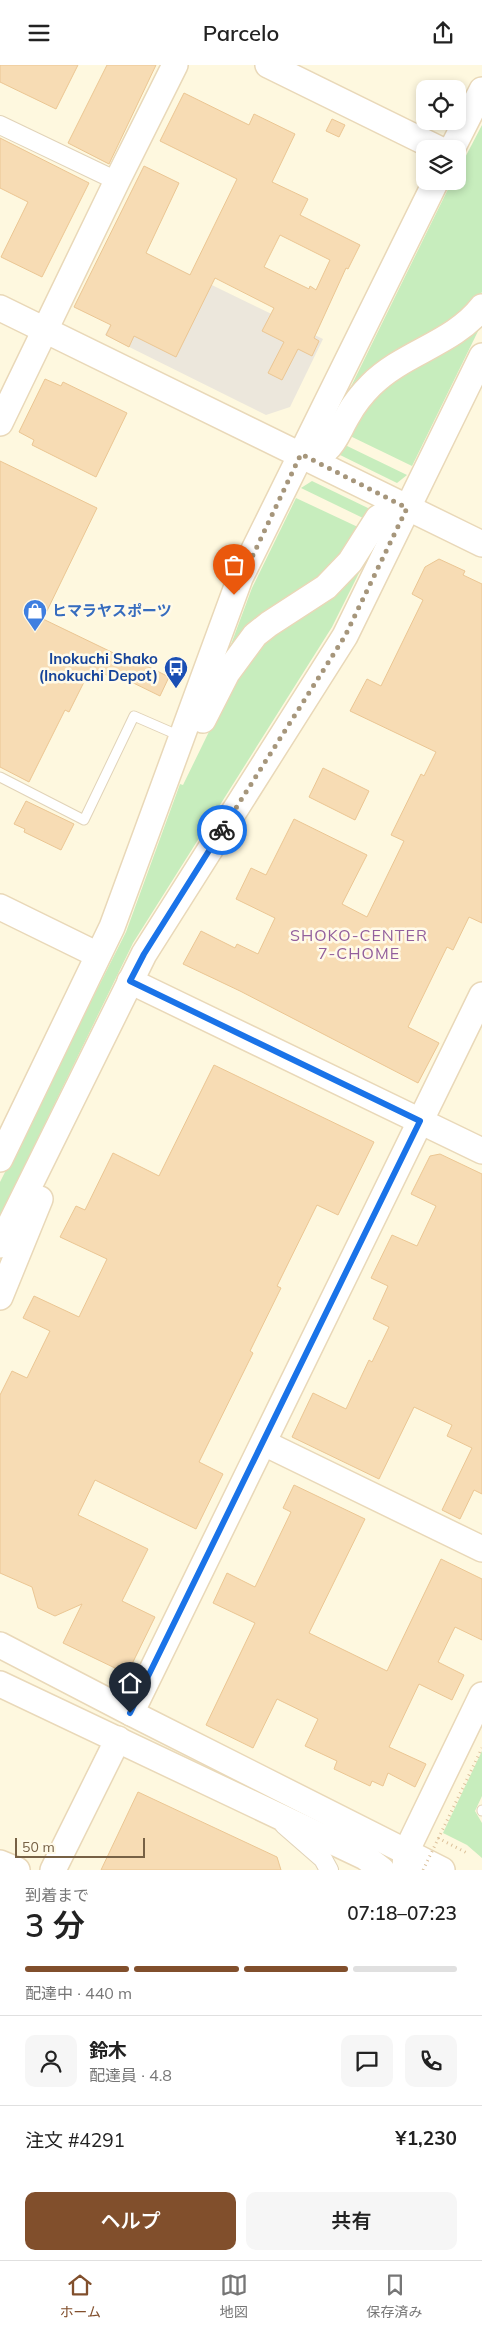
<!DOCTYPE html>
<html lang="ja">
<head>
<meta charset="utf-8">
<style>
  :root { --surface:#fff; --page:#f6f6f6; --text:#222; --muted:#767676; --line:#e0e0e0; --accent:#814f2c }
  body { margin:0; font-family:Mulish,"Noto Sans JP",sans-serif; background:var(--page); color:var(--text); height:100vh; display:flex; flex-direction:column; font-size:19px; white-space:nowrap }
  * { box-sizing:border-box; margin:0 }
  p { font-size:16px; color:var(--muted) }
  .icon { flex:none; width:28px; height:28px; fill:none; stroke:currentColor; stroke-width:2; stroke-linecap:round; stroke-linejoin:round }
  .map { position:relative; height:1805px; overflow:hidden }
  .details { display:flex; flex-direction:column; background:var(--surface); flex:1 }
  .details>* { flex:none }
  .tools { position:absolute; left:416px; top:15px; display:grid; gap:10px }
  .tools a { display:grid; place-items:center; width:50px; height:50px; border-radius:10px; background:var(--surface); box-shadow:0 2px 8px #0003; font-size:25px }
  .scale { position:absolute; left:15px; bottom:12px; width:130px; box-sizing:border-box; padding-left:5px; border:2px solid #776145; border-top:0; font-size:14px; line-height:18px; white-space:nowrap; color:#776145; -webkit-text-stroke:4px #fffae8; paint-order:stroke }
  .pin { position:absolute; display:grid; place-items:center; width:42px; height:42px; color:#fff; margin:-51px -21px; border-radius:50% 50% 50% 0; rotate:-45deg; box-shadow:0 0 5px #0007 }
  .pin .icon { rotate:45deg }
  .courier { position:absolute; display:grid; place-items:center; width:50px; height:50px; margin:-25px; border:4px solid #1a73e8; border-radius:50%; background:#fff; color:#222; box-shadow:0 1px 6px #0007 }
  .head em { font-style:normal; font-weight:600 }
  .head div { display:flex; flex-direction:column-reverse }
  .head { display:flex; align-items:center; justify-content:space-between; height:85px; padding:0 25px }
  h1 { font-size:32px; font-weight:600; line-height:38px }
  .bar { display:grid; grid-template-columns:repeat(4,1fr); gap:8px 5px; align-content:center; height:60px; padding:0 25px }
  .bar i { height:6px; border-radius:4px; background:var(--line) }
  .bar .active { background:var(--accent) }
  .bar p { grid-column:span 4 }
  .line { display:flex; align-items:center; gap:12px; padding:0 25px; border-top:1px solid var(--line) }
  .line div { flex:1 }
  .round { display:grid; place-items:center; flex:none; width:52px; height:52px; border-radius:10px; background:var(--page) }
  .button { display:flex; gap:10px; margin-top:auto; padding:10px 25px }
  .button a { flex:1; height:58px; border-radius:10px; background:var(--accent); color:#fff; font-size:20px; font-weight:600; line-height:58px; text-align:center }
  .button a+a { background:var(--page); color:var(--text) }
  header { display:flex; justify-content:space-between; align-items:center; height:65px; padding:0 25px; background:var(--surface); font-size:22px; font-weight:600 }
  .dock { display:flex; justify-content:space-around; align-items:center; height:70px; border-top:1px solid var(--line); background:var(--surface); font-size:14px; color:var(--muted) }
  .dock a { display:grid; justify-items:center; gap:2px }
  .dock .active { color:var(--accent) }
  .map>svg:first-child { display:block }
  .industrial { fill:#ece7dc }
  .green { fill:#c7edbd }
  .building { fill:#f7dcb4; stroke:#ebc693; fill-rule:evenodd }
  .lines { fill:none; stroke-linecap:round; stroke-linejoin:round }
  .lane-casing { stroke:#e1d3b8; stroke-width:11 }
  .street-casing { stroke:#e1d3b8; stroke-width:20 }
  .secondary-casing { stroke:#e9d8b8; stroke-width:28 }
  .path { stroke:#dbbf98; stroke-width:3; stroke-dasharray:1 4; stroke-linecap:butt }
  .lane { stroke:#fff; stroke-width:9 }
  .street { stroke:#fff; stroke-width:18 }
  .secondary { stroke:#fff; stroke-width:25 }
  .path-bridge { stroke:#dbbf98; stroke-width:3; stroke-dasharray:1 4; stroke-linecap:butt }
  .done { stroke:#a6967b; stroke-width:5; stroke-dasharray:0 9 }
  .route { stroke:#1a73e8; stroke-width:6 }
  .labels { text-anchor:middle; stroke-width:5; stroke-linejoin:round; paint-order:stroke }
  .shop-label { font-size:15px; font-weight:bold; fill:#366cbe; stroke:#fffae8; text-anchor:start }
  .transit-label { font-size:15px; font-weight:bold; fill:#164399; stroke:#fffae8; text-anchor:end }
  .neighbourhood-label { font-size:16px; letter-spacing:1px; fill:#935f9c; stroke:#fffae8 }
</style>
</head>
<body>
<header><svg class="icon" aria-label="menu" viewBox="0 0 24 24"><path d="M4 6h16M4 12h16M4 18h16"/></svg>Parcelo<svg class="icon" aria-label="share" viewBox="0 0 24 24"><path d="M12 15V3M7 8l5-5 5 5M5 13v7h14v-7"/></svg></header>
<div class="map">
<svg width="482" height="1805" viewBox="0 0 482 1805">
  <rect width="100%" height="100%" fill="#fef8df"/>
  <polygon class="industrial" points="146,188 323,274 290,342 266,350 105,270"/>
  <g class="green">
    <polygon points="482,60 482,227 472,240 336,352 452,116 458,116 458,106"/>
    <polygon points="482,258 412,401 348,370 376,328"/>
    <polygon points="343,379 407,410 397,418 338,389"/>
    <polygon points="312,416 370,444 365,454 301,423"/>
    <polygon points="296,433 360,463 340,495 232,583 230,582 252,523"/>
    <polygon points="370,486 332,562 133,878 0,1151 0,1117 126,867 180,719 183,720 222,640 261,577"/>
    <polygon points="482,1686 482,1731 475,1746 482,1758 482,1793 467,1780 443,1768"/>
  </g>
  <g class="building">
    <polygon points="0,0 78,0 56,44 0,17"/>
    <polygon points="107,0 156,0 109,99 68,78"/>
    <path d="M184,28L249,60L254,49L295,69L272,117L308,134L300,150L360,180L348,204L346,203L314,273L319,276L312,291L298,284L282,315L268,308L284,277L262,266L274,243L215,213L176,292L134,271L129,282L106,270L111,260L74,242L144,101L179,118L146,188L190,210L237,114L160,76ZM280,170L330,195L316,225L310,221L309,224L264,202Z"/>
    <polygon points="332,54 345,60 339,72 326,66"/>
    <polygon points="0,73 89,118 42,212 1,192 28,137 0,123"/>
    <polygon points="45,314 61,321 63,317 127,348 96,412 32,380 34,375 19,367"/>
    <polygon points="0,396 97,443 43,554 128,595 129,592 169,612 160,631 113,608 111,612 91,603 69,647 65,645 29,717 0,702"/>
    <polygon points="439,494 465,506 463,510 482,519 482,858 469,852 453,885 447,882 408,962 439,978 418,1018 240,926 183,899 201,866 235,883 237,879 258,889 275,853 236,834 251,803 266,810 294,754 367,790 342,839 367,852 404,776 391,770 421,709 424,711 436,687 350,646 367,614 381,621 423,535 412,529 425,502"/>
    <polygon points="323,703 369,726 355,755 309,732"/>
    <polygon points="26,736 74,759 61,785 24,767 25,764 14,759"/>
    <polygon points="214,1000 374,1077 338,1150 317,1140 277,1221 281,1223 250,1286 253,1288 199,1397 223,1409 196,1464 95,1415 78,1450 148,1484 122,1536 155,1552 132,1599 117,1604 63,1578 82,1539 55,1551 38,1543 32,1522 0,1508 0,1330 12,1306 27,1313 50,1266 23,1253 34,1231 79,1252 107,1194 60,1172 76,1141 85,1145 113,1088 159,1111"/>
    <polygon points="440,1089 482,1109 482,1429 474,1425 460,1454 442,1445 472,1383 447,1371 452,1360 414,1342 379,1414 292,1372 313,1328 346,1344 369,1295 372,1297 389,1262 373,1254 388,1221 371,1213 392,1170 417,1181 436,1141 411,1129 430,1091"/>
    <polygon points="294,1420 365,1454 309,1568 387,1606 441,1494 482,1514 482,1575 455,1562 438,1597 464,1610 452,1635 419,1619 389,1682 426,1699 415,1722 388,1708 383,1721 372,1716 370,1721 334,1704 337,1696 305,1681 318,1654 277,1634 253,1683 206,1660 255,1558 213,1538 227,1508 255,1522 291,1447 283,1443"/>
    <polygon points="138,1727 277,1792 281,1805 101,1805"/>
  </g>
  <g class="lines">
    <g class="lane-casing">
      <g id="lane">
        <polyline points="0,712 84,755 134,651 180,671"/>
        <polyline points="482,1745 482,1746"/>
      </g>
    </g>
    <g class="street-casing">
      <g id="street">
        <polyline points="0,60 117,116"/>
        <polyline points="284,1760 323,1794 329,1805"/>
      </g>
    </g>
    <g class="secondary-casing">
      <g id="secondary">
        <polyline points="268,0 439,84"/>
        <polyline points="452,84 482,25"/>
        <polyline points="0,243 482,479"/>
        <polyline points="0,358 117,116 175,0"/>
        <path d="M301,389C331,396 335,371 348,350C354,339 362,329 371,320C404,287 453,279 482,242"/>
        <polyline points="203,655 227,608 255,570 269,559 326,522 350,497 378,453 388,447 407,443"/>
        <polyline points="0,842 98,890"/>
        <polyline points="130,916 482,1086"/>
        <polyline points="0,1094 112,862 240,513 436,116"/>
        <polyline points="0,1180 144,889 345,571 482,291"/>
        <polyline points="0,1232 40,1134"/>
        <polyline points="264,1378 482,1484"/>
        <polyline points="0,1580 131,1648 442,1805"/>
        <polyline points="0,1619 365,1792 382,1805"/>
        <polyline points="131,1648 482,930"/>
        <polyline points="0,1798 17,1805"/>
        <polyline points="405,1803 406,1787 482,1630"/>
        <polyline points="53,1805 118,1674"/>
      </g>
    </g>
    <polyline class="path" points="438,1773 467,1788"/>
    <use href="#lane" class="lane"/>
    <use href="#street" class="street"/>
    <use href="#secondary" class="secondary"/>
    <polyline class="path-bridge" points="423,1805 482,1683"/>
  </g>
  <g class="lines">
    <polyline class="done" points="222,765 345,571 407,443 301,389 234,530"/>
    <polyline class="route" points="130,1648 420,1056 130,916 144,889 222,765"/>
  </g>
  <defs>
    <g id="shop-pin" transform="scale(1.25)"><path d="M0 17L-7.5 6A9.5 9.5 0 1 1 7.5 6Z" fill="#3f7fe0" stroke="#fffae8"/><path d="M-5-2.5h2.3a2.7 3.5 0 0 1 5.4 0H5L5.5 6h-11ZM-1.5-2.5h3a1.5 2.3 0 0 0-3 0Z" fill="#fff"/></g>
    <g id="bus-pin" transform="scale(1.25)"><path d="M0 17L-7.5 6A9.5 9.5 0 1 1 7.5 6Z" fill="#1a4fb4" stroke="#fffae8"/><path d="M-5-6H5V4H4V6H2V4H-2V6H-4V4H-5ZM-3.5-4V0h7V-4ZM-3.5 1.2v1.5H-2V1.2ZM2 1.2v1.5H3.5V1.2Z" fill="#fff"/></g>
  </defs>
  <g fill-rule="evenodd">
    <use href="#shop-pin" x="35" y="546"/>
    <use href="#bus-pin" x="176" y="603"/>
  </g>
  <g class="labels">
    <g class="shop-label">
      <text x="52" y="551">ヒマラヤスポーツ</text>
    </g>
    <g class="transit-label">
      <text x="158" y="599">Inokuchi Shako<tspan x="158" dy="17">(Inokuchi Depot)</tspan></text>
    </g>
    <g class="neighbourhood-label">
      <text x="359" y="876">SHOKO-CENTER<tspan x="359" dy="18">7-CHOME</tspan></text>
    </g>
  </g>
</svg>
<div class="tools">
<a><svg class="icon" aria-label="locate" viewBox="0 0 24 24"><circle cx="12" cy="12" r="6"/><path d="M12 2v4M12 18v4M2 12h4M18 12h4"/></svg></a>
<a><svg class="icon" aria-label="layers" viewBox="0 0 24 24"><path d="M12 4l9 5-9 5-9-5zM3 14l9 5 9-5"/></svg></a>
</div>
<div class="scale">50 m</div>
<div class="pin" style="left:234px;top:530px;background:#ea580c"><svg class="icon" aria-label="bag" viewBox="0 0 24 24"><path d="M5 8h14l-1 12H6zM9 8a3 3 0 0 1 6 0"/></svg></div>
<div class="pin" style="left:130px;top:1648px;background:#1f2937"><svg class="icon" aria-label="home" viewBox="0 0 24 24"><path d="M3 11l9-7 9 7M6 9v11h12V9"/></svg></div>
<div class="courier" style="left:222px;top:765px"><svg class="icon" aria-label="bike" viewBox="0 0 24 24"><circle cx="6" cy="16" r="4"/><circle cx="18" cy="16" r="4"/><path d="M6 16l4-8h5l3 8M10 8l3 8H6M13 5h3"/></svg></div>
</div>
<section class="details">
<div class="head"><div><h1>3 分</h1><p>到着まで</p></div><em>07:18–07:23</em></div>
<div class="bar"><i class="active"></i><i class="active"></i><i class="active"></i><i></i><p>配達中 · 440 m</p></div>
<div class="line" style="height:90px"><a class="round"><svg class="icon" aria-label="person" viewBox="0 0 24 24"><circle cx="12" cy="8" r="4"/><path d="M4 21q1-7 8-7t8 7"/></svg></a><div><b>鈴木</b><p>配達員 · 4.8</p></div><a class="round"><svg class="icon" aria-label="chat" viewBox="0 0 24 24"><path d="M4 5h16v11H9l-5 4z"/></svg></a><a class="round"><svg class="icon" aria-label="phone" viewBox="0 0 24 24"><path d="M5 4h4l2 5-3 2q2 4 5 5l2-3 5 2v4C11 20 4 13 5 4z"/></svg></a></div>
<div class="line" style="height:65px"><div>注文 #4291</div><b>¥1,230</b></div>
<div class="button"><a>ヘルプ</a><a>共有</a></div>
</section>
<nav class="dock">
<a class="active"><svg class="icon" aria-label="home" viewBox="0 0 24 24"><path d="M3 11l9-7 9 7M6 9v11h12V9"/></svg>ホーム</a>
<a><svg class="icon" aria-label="map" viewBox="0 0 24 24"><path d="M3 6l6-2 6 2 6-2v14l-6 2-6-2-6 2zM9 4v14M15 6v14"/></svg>地図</a>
<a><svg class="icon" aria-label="saved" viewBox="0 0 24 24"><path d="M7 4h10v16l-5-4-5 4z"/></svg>保存済み</a>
</nav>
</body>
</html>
